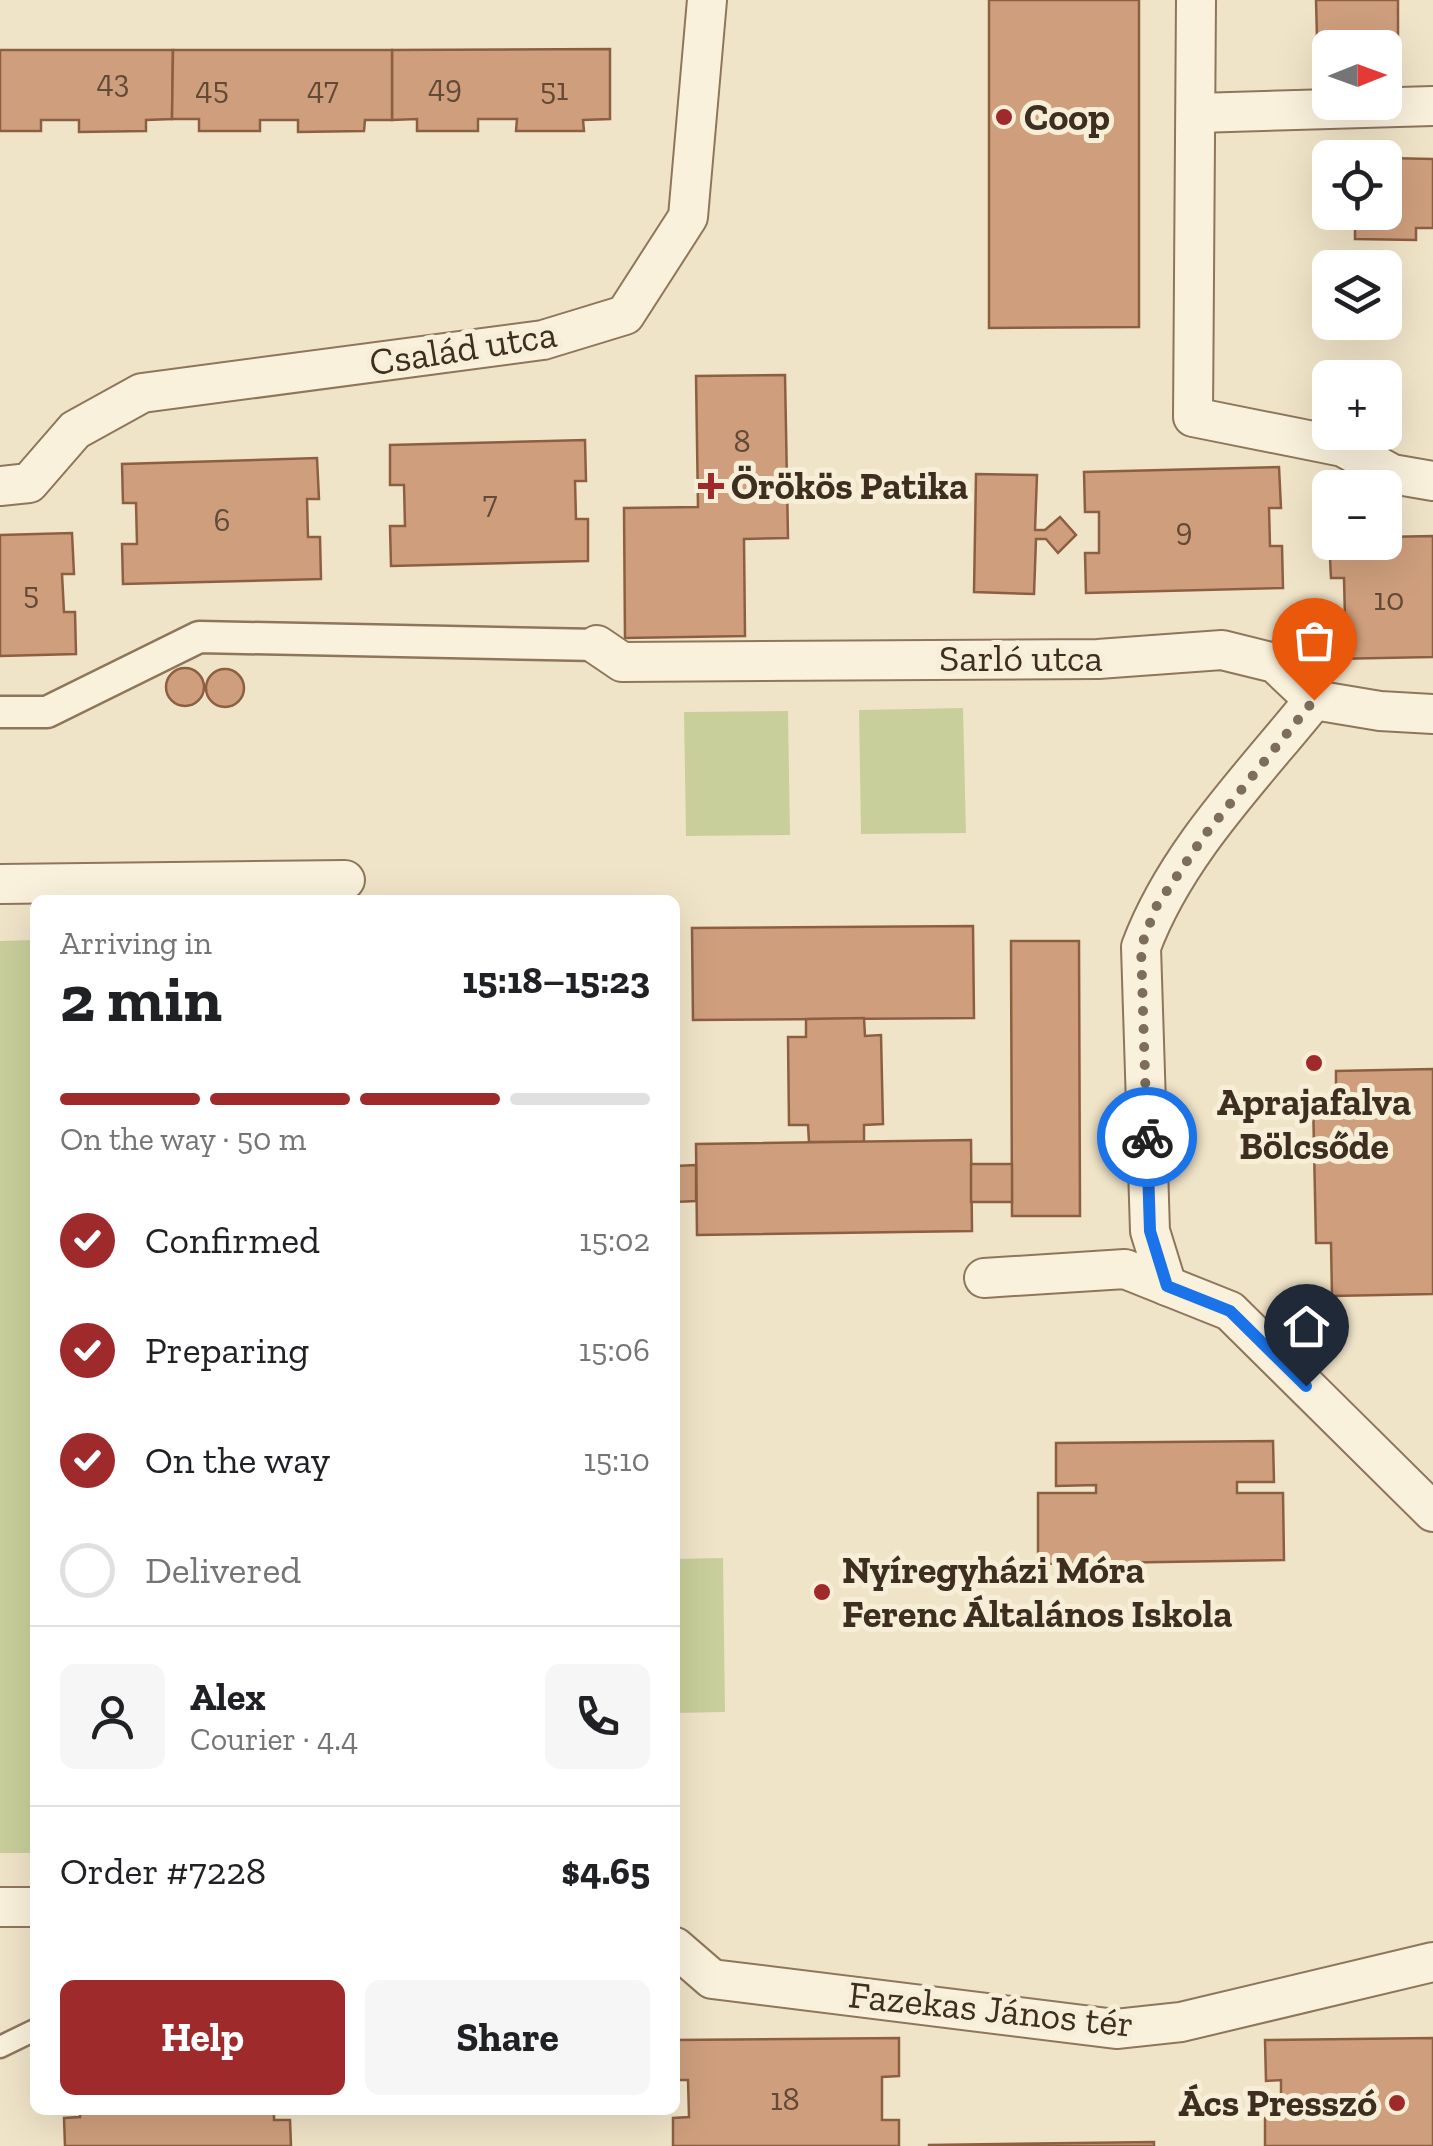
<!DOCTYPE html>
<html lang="en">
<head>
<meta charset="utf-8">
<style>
  :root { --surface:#fff; --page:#f6f6f6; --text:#202124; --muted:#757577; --line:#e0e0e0; --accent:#9e2a2b }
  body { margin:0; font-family:"Zilla Slab",serif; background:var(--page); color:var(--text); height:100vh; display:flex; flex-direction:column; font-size:38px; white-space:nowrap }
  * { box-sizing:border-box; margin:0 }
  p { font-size:32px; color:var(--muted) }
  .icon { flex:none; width:55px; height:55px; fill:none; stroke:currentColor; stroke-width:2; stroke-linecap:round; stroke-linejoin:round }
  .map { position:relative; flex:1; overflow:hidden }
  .sheet { position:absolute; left:30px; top:895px; width:650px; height:1220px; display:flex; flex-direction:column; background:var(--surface); border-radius:15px; box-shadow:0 10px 40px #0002 }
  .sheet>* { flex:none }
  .needle { width:65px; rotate:89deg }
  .tools { position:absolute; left:1312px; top:30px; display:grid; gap:20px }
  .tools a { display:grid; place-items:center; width:90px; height:90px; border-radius:15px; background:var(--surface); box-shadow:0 10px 40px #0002; font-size:50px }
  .pin { position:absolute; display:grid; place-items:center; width:85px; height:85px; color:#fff; margin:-102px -42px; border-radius:50% 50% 50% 0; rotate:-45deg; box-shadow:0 0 10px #0007 }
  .pin .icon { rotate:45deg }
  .courier { position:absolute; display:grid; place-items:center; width:100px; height:100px; margin:-50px; border:8px solid #1a73e8; border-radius:50%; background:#fff; color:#222; box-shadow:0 2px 12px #0007 }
  .summary em { font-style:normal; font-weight:800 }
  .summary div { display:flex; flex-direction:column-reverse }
  .summary { display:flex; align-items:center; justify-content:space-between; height:170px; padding:0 30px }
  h1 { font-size:65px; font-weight:800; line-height:75px }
  .bar { display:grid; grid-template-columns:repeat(4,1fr); gap:15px 10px; align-content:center; height:120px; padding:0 30px }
  .bar i { height:12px; border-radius:8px; background:var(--line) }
  .bar .current { background:var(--accent) }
  .bar p { grid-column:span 4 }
  .line { display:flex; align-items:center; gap:25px; padding:0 30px; border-top:2px solid var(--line) }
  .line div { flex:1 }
  .round { display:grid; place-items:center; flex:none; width:105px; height:105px; border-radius:15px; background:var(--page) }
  ol { padding:0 30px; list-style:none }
  li { display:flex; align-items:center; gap:30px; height:110px }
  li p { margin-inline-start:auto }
  li .icon { padding:10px; border-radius:50%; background:var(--accent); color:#fff; stroke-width:4 }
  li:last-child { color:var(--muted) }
  li i { width:55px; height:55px; border:5px solid var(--line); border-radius:50% }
  .action { display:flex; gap:20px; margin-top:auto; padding:20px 30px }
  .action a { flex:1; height:115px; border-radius:15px; background:var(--accent); color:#fff; font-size:40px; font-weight:800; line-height:115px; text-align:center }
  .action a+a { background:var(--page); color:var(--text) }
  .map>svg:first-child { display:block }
  .green { fill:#c9cf9b }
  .building { fill:#cf9f7d; stroke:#8d5f41; stroke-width:2.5 }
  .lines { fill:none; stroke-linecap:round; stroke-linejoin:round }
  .service-casing { stroke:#8d765c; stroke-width:25 }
  .pedestrian-casing { stroke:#8d765c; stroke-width:35 }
  .minor-casing { stroke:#8d765c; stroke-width:42 }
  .service { stroke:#faf1dc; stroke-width:20 }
  .pedestrian { stroke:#faf1dc; stroke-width:30 }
  .minor { stroke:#faf1dc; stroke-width:38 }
  .done { stroke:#7c6e5b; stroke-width:10; stroke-dasharray:0 18 }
  .route { stroke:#1a73e8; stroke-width:12 }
  .poi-dot { fill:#9e2a2b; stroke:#f7eed8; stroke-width:4 }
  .labels { text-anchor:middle; stroke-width:10; stroke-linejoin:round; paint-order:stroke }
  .number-label { font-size:32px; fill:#624a37 }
  .poi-label { font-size:38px; font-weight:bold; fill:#3d2e20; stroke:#f7eed8; text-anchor:start }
  .street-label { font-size:38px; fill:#3d2e20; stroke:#f7eed8 }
</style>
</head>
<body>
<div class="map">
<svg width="1433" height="2146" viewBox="0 0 1433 2146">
  <rect width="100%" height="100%" fill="#f0e4c8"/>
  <g class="green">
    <polygon points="963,708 966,833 861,834 859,710"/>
    <polygon points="788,711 790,835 686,836 684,712"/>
    <polygon points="35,940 35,1853 0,1853 0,941"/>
    <polygon points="723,1558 725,1712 675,1713 675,1559"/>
  </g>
  <g class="building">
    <polygon points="989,0 1139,0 1139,327 989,328"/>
    <polygon points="1316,0 1398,0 1398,65 1385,65 1385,48 1330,48 1329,65 1328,38 1317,38"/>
    <polygon points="610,49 610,119 583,120 584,131 516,131 517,119 478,119 478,131 417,131 417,119 392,120 392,50"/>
    <polygon points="0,50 173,50 172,119 146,120 146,131 79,132 79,120 41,120 41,131 0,131"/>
    <polygon points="173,50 392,50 392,120 365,120 364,131 298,132 298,120 260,120 260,131 199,131 199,119 172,119"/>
    <polygon points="1385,158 1433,159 1433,228 1416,228 1416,240 1355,239 1355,227 1329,226 1330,182 1330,212 1385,212"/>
    <polygon points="785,375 788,538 744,539 745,636 625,638 624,508 698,507 696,376"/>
    <polygon points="585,440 586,481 575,481 576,519 588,519 588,561 391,566 390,526 405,526 404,485 390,485 390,445"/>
    <polygon points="317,458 319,499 307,499 308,537 320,537 321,579 123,584 122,544 137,544 136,503 123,503 122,464"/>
    <polygon points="1279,467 1281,508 1269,508 1270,546 1282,546 1283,588 1086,593 1085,553 1099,553 1099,512 1085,512 1084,472"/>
    <polygon points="976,474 1037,475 1035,530 1045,530 1060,517 1076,535 1058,553 1046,539 1036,539 1034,594 974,592"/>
    <polygon points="72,533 74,574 62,574 64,612 75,612 76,654 0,656 0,535"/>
    <polygon points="1433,536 1433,657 1331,659 1330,619 1345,619 1344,578 1331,578 1329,539 1330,542 1385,542 1385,537"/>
    <circle cx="185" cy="687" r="19"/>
    <circle cx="225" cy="688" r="19"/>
    <polygon points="973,926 974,1018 693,1020 692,928"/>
    <polygon points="1011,941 1079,941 1080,1216 1012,1216"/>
    <polygon points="864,1018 865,1036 881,1035 883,1124 864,1125 864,1142 809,1142 808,1125 789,1125 788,1037 806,1037 806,1019"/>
    <polygon points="1433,1069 1433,1294 1332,1296 1331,1243 1316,1243 1313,1099 1336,1099 1336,1071"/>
    <polygon points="971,1140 972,1231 697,1235 696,1144"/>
    <rect x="971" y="1164" width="41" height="38"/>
    <polygon points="696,1165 696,1201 675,1202 675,1166"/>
    <polygon points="1273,1441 1274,1482 1237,1482 1237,1493 1283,1493 1284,1560 1038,1564 1038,1493 1096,1493 1096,1485 1056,1486 1056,1443"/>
    <polygon points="899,2038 899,2076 882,2077 882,2120 899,2120 899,2146 673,2146 673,2118 689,2117 688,2080 675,2080 675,2040"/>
    <polygon points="1433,2038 1433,2146 1265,2146 1265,2118 1281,2118 1281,2080 1266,2081 1265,2040"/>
    <polygon points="80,2110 274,2110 274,2120 290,2120 291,2146 65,2146 64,2118 80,2117"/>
    <polygon points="1154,2142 1154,2146 929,2146 929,2145"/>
  </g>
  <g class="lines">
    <g class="service-casing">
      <polyline id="service" points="0,2047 35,2030"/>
    </g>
    <g class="pedestrian-casing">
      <polyline id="pedestrian" points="0,712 47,712 199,637 597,645"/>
    </g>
    <g class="minor-casing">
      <g id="minor">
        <polyline points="1196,0 1193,417 1343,447 1392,474 1433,481"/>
        <polyline points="1197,113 1433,106"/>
        <polyline points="0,486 29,483 75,430 142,393 543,340 625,315 688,217 707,0"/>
        <polyline points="597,645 622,662 1098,659 1222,650 1275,663 1314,700 1380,711 1433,714"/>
        <polyline points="0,884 345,880"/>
        <polyline points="984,1278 1125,1269 1230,1311 1433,1512"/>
        <path d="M1167,1286L1150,1231L1141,947C1176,853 1252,777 1314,700"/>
        <polyline points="0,1907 35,1907"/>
        <polyline points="675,1947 712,1979 1116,2029 1181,2022 1433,1962"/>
      </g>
    </g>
    <use href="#service" class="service"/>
    <use href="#pedestrian" class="pedestrian"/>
    <use href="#minor" class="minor"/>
  </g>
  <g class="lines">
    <polyline class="done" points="1147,1137 1141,947 1156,907 1204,836 1314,700"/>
    <polyline class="route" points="1147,1137 1150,1231 1167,1286 1230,1311 1306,1386"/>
  </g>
  <g class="poi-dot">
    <circle cx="1004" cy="117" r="10"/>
    <path d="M706 471h10v10h10v10h-10v10h-10v-10h-10v-10h10z"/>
    <circle cx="1314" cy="1063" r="10"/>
    <circle cx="822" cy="1592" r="10"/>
    <circle cx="1397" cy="2103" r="10"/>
  </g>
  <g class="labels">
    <g class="number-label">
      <text x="113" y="92">43</text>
      <text x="445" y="97">49</text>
      <text x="212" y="99">45</text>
      <text x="323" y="99">47</text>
      <text x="554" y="100">51</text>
      <text x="742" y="452">8</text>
      <text x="490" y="513">7</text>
      <text x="222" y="531">6</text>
      <text x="1184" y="540">9</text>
      <text x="31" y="604">5</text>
      <text x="1389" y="610">10</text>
      <text x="785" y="2110">18</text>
    </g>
    <g class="poi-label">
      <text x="1024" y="130">Coop</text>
      <text x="731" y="499">Örökös Patika</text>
      <text x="1314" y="1115" text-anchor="middle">Aprajafalva<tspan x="1314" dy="44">Bölcsőde</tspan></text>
      <text x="842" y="1583">Nyíregyházi Móra<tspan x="842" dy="44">Ferenc Általános Iskola</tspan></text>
      <text x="1377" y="2116" text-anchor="end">Ács Presszó</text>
    </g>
    <g class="street-label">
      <text transform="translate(463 348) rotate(-9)" y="13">Család utca</text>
      <text x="1021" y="671">Sarló utca</text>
      <text transform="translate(991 2009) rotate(6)" y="13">Fazekas János tér</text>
    </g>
  </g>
</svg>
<div class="tools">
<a><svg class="needle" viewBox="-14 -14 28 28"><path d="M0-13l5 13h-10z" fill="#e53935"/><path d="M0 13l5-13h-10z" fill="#757577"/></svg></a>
<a><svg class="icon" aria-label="locate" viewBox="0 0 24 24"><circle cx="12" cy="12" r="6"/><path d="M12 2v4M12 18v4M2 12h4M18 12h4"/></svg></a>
<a><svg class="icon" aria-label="layers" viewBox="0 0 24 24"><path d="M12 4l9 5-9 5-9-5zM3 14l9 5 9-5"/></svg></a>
<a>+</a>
<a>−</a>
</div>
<div class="pin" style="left:1314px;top:700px;background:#ea580c"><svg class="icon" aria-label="bag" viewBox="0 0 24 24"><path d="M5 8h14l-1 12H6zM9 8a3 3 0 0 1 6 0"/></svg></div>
<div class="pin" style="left:1306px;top:1386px;background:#1f2937"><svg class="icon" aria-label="home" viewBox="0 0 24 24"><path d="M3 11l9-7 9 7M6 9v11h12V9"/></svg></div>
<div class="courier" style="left:1147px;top:1137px"><svg class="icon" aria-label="bike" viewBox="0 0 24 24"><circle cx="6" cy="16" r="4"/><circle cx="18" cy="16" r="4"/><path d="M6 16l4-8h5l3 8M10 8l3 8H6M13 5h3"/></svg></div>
<section class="sheet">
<div class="summary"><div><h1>2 min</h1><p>Arriving in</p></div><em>15:18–15:23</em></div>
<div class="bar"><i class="current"></i><i class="current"></i><i class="current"></i><i></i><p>On the way · 50 m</p></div>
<ol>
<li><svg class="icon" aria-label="check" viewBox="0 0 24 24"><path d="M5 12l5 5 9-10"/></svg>Confirmed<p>15:02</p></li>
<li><svg class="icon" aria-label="check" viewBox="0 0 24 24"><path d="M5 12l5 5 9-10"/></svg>Preparing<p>15:06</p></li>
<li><svg class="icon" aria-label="check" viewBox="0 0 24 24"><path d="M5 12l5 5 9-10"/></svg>On the way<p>15:10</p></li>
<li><i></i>Delivered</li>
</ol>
<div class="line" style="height:180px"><a class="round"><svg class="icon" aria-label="person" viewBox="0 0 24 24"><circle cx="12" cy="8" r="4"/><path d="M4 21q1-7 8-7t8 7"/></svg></a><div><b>Alex</b><p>Courier · 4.4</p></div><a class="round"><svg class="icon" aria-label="phone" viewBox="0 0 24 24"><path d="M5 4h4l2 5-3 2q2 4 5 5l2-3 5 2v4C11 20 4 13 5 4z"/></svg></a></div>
<div class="line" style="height:130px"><div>Order #7228</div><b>$4.65</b></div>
<div class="action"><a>Help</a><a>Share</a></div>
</section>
</div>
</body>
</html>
